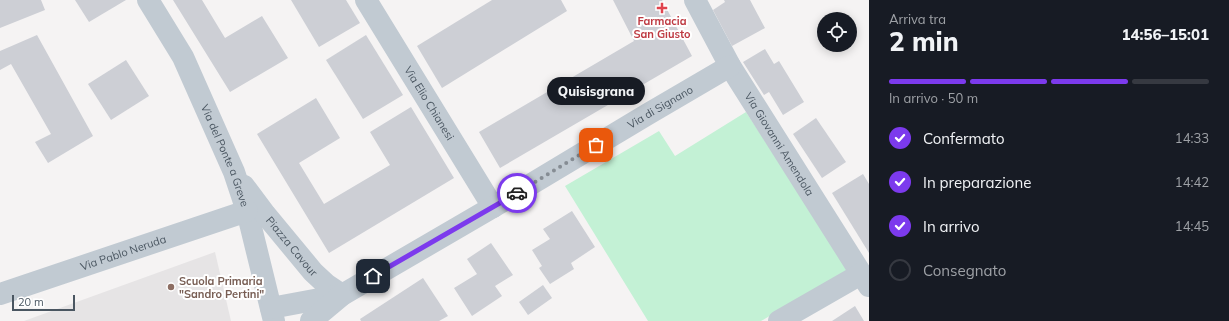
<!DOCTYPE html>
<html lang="it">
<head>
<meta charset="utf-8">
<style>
  :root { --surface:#171b24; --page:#242831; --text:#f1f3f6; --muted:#9ea1a6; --line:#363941; --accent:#7c3aed }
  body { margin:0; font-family:Mulish,sans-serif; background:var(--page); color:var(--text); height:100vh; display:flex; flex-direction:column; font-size:15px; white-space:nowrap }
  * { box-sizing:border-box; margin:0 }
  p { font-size:13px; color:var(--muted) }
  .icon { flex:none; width:22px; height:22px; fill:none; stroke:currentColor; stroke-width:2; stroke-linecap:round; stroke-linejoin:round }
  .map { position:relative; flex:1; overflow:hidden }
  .sheet { display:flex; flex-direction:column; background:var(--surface); width:360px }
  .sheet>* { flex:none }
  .fabs { position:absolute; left:817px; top:12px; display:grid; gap:8px }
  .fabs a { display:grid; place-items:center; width:40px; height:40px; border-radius:50%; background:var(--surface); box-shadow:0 2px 10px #0003; font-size:20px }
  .scale { position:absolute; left:12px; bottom:10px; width:63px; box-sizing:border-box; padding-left:4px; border:2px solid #4a5661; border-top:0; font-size:11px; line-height:14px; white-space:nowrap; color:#4a5661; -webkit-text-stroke:3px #fff; paint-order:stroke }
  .pin { position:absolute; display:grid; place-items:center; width:34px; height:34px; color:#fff; margin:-17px; border-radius:8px; box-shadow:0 2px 6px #0006 }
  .courier { position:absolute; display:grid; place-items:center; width:40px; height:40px; margin:-20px; border:3px solid #7c3aed; border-radius:50%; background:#fff; color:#222; box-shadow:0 1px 5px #0007 }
  .bubble { position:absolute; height:28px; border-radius:14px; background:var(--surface); box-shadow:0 2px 10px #0003; font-size:13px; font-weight:800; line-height:28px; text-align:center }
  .overview em { font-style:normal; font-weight:800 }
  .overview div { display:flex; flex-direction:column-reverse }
  .overview { display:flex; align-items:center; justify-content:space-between; height:68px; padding:0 20px }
  h1 { font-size:26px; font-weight:800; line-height:30px }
  .bar { display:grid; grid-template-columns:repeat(4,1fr); gap:6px 4px; align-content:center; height:48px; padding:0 20px }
  .bar i { height:5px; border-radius:3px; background:var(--line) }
  .bar .current { background:var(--accent) }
  .bar p { grid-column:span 4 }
  ol { padding:0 20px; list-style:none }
  li { display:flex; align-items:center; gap:12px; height:44px }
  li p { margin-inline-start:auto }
  li .icon { padding:4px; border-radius:50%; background:var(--accent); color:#fff; stroke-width:4 }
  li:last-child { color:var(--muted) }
  li i { width:22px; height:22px; border:2px solid var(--line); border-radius:50% }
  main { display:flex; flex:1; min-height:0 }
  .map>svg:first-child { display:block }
  .education { fill:#e6e4e5 }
  .green { fill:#c3f1d5 }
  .building { fill:#cdcfd5 }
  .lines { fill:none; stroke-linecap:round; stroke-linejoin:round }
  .minor { stroke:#c1cad2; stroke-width:22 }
  .done { stroke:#868d94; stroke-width:4; stroke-dasharray:0 7.2 }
  .route { stroke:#7c3aed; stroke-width:5 }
  .health-dot { fill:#e0444e; stroke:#fff; stroke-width:1.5 }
  .education-dot { fill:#8d6e63; stroke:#fff; stroke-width:1.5 }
  .labels { text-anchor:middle; stroke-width:4; stroke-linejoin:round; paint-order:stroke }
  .health-label { font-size:11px; font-weight:bold; fill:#be3a42; stroke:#fff }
  .street-label { font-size:11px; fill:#4a5661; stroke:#fff }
  .education-label { font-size:11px; font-weight:bold; fill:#785e54; stroke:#fff; text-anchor:start }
</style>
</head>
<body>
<main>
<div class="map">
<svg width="869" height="321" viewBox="0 0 869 321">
  <rect width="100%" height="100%" fill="#f5f3f3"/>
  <polygon class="education" points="215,252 231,321 24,321"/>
  <polygon class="green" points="746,112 849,269 761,321 648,321 565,186 659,131 675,156"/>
  <g class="building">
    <polygon points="0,0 41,0 45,10 0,28"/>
    <polygon points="75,0 126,0 89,22"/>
    <polygon points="173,0 202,0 225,38 262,16 288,58 230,92"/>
    <polygon points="291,0 346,0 360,23 319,47"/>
    <polygon points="492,0 561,0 567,11 442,88 417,46"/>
    <polygon points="613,0 662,0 692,56 500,168 479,132 634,41"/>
    <polygon points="724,0 750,0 765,28 732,46 713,10 725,2"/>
    <polygon points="37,35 93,136 48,163 35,142 51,134 11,64 0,70 0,51"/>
    <polygon points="366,35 403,95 363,119 326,60"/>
    <polygon points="765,49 774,64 779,61 804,102 783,115 769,92 764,95 743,62"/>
    <polygon points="126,60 149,96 111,120 88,84"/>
    <polygon points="316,98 340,138 299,163 324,204 390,165 370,132 411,107 454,178 329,253 257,134"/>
    <polygon points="816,118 846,162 822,178 793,134"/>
    <polygon points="863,174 869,184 869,253 832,193"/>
    <polygon points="572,211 595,247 571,263 574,269 550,284 539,268 542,266 532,250 550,239 543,229"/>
    <polygon points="491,243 513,275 495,286 502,296 472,316 454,288 477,274 467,259"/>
    <polygon points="423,278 448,316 439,321 361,321 360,319"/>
    <polygon points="543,285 552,298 528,315 519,302"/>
    <polygon points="855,306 864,321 832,321"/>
  </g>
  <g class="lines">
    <g class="minor">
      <path id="s1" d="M148,0L183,57L234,172L247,211L274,321"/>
      <path id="s2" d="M366,0L493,207"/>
      <path id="s3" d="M695,0L730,66L869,286"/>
      <path id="s4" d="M244,186L265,214L313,272L327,285L342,295"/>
      <path id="s5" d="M0,294L247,211"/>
      <polyline points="271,308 341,295"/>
      <path id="s6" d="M311,321L342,295L493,207L648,114L730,66"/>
      <polyline points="779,321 861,274"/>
    </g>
  </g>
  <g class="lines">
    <polyline class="done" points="517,193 596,145"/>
    <polyline class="route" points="373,276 517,193"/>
  </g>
  <path class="health-dot" d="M660 2h4v4h4v4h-4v4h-4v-4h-4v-4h4z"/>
  <circle class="education-dot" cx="171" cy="287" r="4"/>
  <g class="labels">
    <g class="health-label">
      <text x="662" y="25">Farmacia<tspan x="662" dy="13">San Giusto</tspan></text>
    </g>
    <g class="street-label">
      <text dy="4" stroke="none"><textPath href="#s2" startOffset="121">Via Elio Chianesi</textPath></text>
      <text dy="4" stroke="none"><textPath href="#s6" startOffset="410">Via di Signano</textPath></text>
      <text dy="4" stroke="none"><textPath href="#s3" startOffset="167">Via Giovanni Amendola</textPath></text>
      <text dy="4" stroke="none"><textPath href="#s1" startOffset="174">Via del Ponte a Greve</textPath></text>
      <text dy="4" stroke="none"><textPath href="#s4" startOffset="77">Piazza Cavour</textPath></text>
      <text dy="4" stroke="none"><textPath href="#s5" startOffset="130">Via Pablo Neruda</textPath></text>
    </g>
    <g class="education-label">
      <text x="179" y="285">Scuola Primaria<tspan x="179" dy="13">"Sandro Pertini"</tspan></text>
    </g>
  </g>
</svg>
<div class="fabs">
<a><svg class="icon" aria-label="locate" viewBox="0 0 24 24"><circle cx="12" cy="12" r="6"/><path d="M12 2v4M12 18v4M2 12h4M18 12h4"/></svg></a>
</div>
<div class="scale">20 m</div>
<div class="pin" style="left:596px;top:145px;background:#ea580c"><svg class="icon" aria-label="bag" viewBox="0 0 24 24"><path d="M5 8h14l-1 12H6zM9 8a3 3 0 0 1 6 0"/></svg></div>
<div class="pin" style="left:373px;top:276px;background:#1f2937"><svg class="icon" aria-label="home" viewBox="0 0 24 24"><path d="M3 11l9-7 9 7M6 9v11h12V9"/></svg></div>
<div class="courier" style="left:517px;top:193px"><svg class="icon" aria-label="car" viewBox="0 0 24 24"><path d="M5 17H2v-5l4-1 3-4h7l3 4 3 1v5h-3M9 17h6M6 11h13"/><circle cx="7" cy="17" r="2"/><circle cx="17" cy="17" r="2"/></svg></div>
<div class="bubble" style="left:547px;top:77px;width:98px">Quisisgrana</div>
</div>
<section class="sheet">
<div class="overview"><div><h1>2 min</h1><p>Arriva tra</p></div><em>14:56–15:01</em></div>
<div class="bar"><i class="current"></i><i class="current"></i><i class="current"></i><i></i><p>In arrivo · 50 m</p></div>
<ol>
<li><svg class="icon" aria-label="check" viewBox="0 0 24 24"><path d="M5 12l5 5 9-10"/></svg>Confermato<p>14:33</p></li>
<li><svg class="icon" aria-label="check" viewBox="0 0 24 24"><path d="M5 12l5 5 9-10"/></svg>In preparazione<p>14:42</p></li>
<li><svg class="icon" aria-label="check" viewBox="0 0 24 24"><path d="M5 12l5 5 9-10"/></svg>In arrivo<p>14:45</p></li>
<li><i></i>Consegnato</li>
</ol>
</section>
</main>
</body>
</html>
